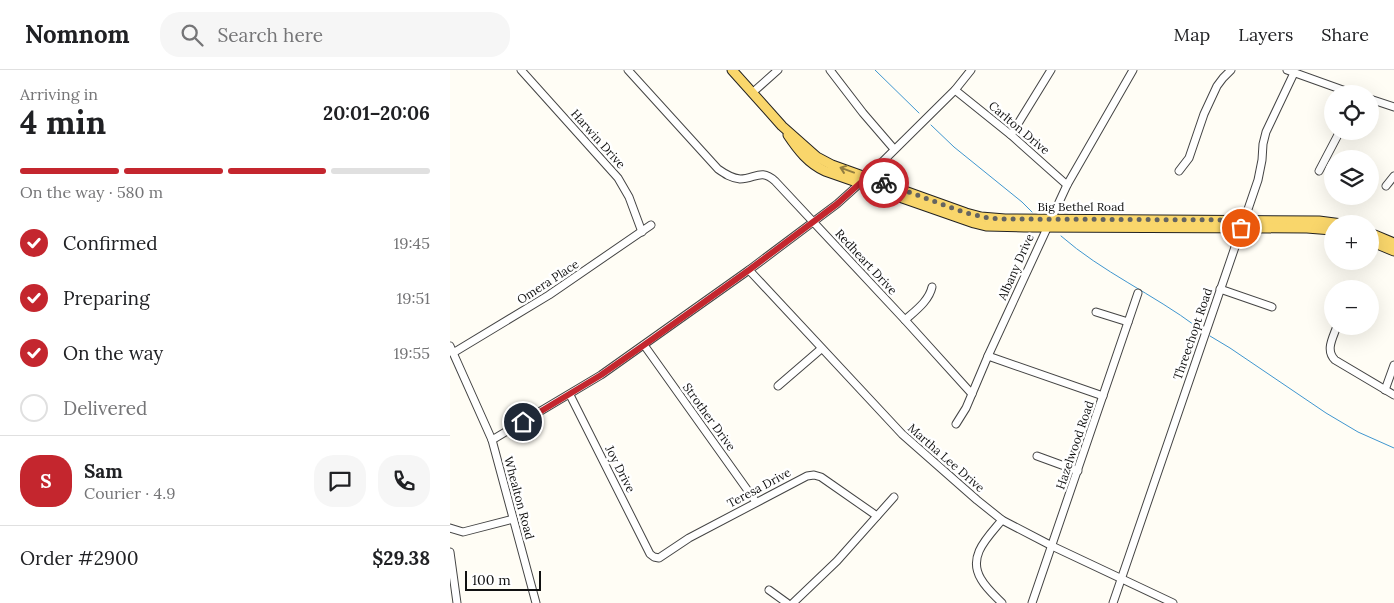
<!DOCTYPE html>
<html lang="en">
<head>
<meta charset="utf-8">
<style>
  :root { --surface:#fff; --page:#f6f6f6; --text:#202124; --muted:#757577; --line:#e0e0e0; --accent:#c4262e }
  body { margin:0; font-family:Lora,serif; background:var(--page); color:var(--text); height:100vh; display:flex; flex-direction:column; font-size:19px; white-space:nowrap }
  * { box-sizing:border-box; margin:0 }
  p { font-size:16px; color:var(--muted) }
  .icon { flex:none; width:28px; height:28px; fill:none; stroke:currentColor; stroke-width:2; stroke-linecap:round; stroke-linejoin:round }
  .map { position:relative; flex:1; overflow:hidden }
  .side { display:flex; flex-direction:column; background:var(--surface); width:450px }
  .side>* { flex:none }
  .buttons { position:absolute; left:874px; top:15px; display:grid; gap:10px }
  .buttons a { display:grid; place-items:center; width:55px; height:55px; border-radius:50%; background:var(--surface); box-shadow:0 5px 20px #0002; font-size:25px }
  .scale { position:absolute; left:15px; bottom:12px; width:76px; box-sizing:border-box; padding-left:5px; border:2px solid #111; border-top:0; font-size:14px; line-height:18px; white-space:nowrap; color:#111; -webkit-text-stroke:4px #fff; paint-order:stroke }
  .pin { position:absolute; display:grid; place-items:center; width:42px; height:42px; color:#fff; margin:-21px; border:2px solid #fff; border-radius:50%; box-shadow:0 1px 5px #0007 }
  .courier { position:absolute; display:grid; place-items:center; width:50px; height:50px; margin:-25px; border:4px solid #c4262e; border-radius:50%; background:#fff; color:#222; box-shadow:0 1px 6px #0007 }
  .headline em { font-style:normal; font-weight:700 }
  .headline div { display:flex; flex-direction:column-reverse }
  .headline { display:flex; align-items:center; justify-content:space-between; height:85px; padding:0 20px }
  h1 { font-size:32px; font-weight:700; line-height:38px }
  .bar { display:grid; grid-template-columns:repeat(4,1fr); gap:8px 5px; align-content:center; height:60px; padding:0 20px }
  .bar i { height:6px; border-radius:4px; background:var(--line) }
  .bar .current { background:var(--accent) }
  .bar p { grid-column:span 4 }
  .line { display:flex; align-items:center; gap:12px; padding:0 20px; border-top:1px solid var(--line) }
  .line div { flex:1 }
  .round { display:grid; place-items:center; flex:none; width:52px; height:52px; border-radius:20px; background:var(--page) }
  ol { padding:0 20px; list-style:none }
  li { display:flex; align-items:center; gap:15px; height:55px }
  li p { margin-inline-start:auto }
  li .icon { padding:5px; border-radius:50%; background:var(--accent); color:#fff; stroke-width:4 }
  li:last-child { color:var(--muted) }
  li i { width:28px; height:28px; border:2px solid var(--line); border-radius:50% }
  header { display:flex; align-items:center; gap:30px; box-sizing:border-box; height:70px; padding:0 25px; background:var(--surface); border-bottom:1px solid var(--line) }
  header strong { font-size:24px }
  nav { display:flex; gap:28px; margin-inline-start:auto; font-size:18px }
  .search { width:350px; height:45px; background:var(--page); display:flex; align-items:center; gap:12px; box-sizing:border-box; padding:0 18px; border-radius:20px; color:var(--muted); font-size:19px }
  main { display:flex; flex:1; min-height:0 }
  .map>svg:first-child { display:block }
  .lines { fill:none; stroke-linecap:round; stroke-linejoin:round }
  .stream { stroke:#3f96cf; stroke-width:1 }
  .minor-casing { stroke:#444; stroke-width:9 }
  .major-casing { stroke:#222; stroke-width:11 }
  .minor { stroke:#fff; stroke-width:7 }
  .major { stroke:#f9d66b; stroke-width:9 }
  .oneway { stroke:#917d42 }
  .done { stroke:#646461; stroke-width:5; stroke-dasharray:0 9 }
  .route { stroke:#c4262e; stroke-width:6 }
  .labels { text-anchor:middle; stroke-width:5; stroke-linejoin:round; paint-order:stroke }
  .street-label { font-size:12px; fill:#111; stroke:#fff }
</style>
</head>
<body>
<header>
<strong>Nomnom</strong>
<div class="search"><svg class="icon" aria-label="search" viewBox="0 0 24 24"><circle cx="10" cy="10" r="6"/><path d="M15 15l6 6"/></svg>Search here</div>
<nav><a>Map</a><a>Layers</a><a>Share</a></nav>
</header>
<main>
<section class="side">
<div class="headline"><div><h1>4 min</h1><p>Arriving in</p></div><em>20:01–20:06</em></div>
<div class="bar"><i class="current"></i><i class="current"></i><i class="current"></i><i></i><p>On the way · 580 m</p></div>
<ol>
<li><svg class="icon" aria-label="check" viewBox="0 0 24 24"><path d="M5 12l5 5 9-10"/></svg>Confirmed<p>19:45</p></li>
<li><svg class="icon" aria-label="check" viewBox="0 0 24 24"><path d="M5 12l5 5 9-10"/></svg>Preparing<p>19:51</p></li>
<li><svg class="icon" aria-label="check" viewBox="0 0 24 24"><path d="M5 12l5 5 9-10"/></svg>On the way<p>19:55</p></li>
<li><i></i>Delivered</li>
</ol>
<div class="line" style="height:90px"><b class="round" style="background:var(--accent);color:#fff">S</b><div><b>Sam</b><p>Courier · 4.9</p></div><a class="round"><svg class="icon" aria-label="chat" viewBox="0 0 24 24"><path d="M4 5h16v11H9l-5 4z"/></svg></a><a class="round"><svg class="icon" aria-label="phone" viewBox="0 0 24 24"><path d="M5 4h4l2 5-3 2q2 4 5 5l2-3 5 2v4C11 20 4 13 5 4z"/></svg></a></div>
<div class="line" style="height:65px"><div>Order #2900</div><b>$29.38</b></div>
</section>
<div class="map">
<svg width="944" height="533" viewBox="0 0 944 533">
  <rect width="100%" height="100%" fill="#fffdf5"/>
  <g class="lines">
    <g class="stream">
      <polyline points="425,0 469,43"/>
      <polyline points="481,55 504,77 572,132 582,142"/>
      <path d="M611,166C652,202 703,224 747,257"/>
      <polyline points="760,266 780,278 876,343 908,362 944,378"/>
    </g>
    <g class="minor-casing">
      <g id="minor">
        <polyline points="71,0 168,108 179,127 192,162"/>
        <path d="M178,0L268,99C275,104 281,108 290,109C305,109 311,98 325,111L455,250L522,324"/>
        <polyline points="380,0 413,43 444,79"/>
        <polyline points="837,0 904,24"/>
        <polyline points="505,20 561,65 617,115"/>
        <polyline points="302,23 328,0"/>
        <polyline points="920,29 944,37"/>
        <polyline points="561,65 601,0"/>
        <polyline points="729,101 739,88 754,44 767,16 773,8 781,0"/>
        <polyline points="869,101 890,61"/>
        <polyline points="936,116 944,106"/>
        <polyline points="299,200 452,364 527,430 552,450 602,476 723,533"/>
        <polyline points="770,219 822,237"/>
        <polyline points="646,242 678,252"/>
        <path d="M455,250C465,241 479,231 482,217"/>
        <path d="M887,256C883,268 875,280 885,290L944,325"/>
        <polyline points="194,275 306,432"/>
        <polyline points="0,276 42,370 86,533"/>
        <polyline points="3,283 99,225 201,155"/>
        <polyline points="538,286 653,326"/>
        <polyline points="328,316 371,279"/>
        <polyline points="935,320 944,295"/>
        <polyline points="120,325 200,484 204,487 209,488 239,468 357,406 364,405 371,407 427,446"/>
        <polyline points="506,354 516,338 538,286 617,115 683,0"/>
        <polyline points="42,370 151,305 299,200 387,134 417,107 505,20 521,0"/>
        <polyline points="587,386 628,401"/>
        <path d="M552,450C538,467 517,486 531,509C536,518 545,526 552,533"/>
        <polyline points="0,458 13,462 63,449"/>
        <polyline points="0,482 7,533"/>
        <polyline points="319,520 337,533"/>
        <polyline points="343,533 387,491 444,427"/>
        <polyline points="582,533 688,223"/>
        <polyline points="663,533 808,110 812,90 813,74 816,62 844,3"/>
      </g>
    </g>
    <g class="major-casing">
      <g id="major">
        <polyline points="282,0 332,56 367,87 382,95 516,143 531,147 555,149 869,151 892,154"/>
        <path d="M338,65C348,80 358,93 375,101L524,153L536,156L574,157L857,158L882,160"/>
        <polyline points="920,163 944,173"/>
        <polyline points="920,171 944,181"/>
      </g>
    </g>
    <use href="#minor" class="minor"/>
    <use href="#major" class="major"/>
  </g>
  <defs><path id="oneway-shaft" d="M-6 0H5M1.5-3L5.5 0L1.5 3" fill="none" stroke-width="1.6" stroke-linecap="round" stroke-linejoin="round" transform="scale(1.25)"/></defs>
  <use class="oneway" href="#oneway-shaft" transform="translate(397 100) rotate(-160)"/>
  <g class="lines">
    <polyline class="done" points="434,113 516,143 539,148 555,149 794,150 791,158"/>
    <polyline class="route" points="73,352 151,305 194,275 299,200 387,134 417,107 434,113"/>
  </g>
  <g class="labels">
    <g class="street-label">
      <text transform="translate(569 58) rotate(40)" y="4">Carlton Drive</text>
      <text transform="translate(148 69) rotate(48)" y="4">Harwin Drive</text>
      <text x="631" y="141">Big Bethel Road</text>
      <text transform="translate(416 192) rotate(47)" y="4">Redheart Drive</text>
      <text transform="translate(566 197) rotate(-66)" y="4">Albany Drive</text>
      <text transform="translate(98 212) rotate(-33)" y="4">Omera Place</text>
      <text transform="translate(743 264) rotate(-71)" y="4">Threechopt Road</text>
      <text transform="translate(259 347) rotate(54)" y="4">Strother Drive</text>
      <text transform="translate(625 375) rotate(-71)" y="4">Hazelwood Road</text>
      <text transform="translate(496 388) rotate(41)" y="4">Martha Lee Drive</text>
      <text transform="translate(170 399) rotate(63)" y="4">Joy Drive</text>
      <text transform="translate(309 418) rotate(-28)" y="4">Teresa Drive</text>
      <text transform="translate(69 428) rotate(75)" y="4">Whealton Road</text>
    </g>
  </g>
</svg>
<div class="buttons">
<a><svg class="icon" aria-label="locate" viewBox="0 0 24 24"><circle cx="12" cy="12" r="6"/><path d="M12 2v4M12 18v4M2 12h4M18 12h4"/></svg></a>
<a><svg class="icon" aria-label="layers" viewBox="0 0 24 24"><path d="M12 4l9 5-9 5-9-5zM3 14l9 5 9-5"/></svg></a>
<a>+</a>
<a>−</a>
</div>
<div class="scale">100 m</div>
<div class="pin" style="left:791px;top:158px;background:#ea580c"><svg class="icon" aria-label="bag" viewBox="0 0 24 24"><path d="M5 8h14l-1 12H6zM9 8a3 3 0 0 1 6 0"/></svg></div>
<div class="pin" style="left:73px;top:352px;background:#1f2937"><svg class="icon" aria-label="home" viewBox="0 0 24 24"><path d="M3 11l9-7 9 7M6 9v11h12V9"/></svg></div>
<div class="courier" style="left:434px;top:113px"><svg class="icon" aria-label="bike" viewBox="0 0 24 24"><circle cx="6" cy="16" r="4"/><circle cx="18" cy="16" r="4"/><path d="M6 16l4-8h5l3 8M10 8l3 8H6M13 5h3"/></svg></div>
</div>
</main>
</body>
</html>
